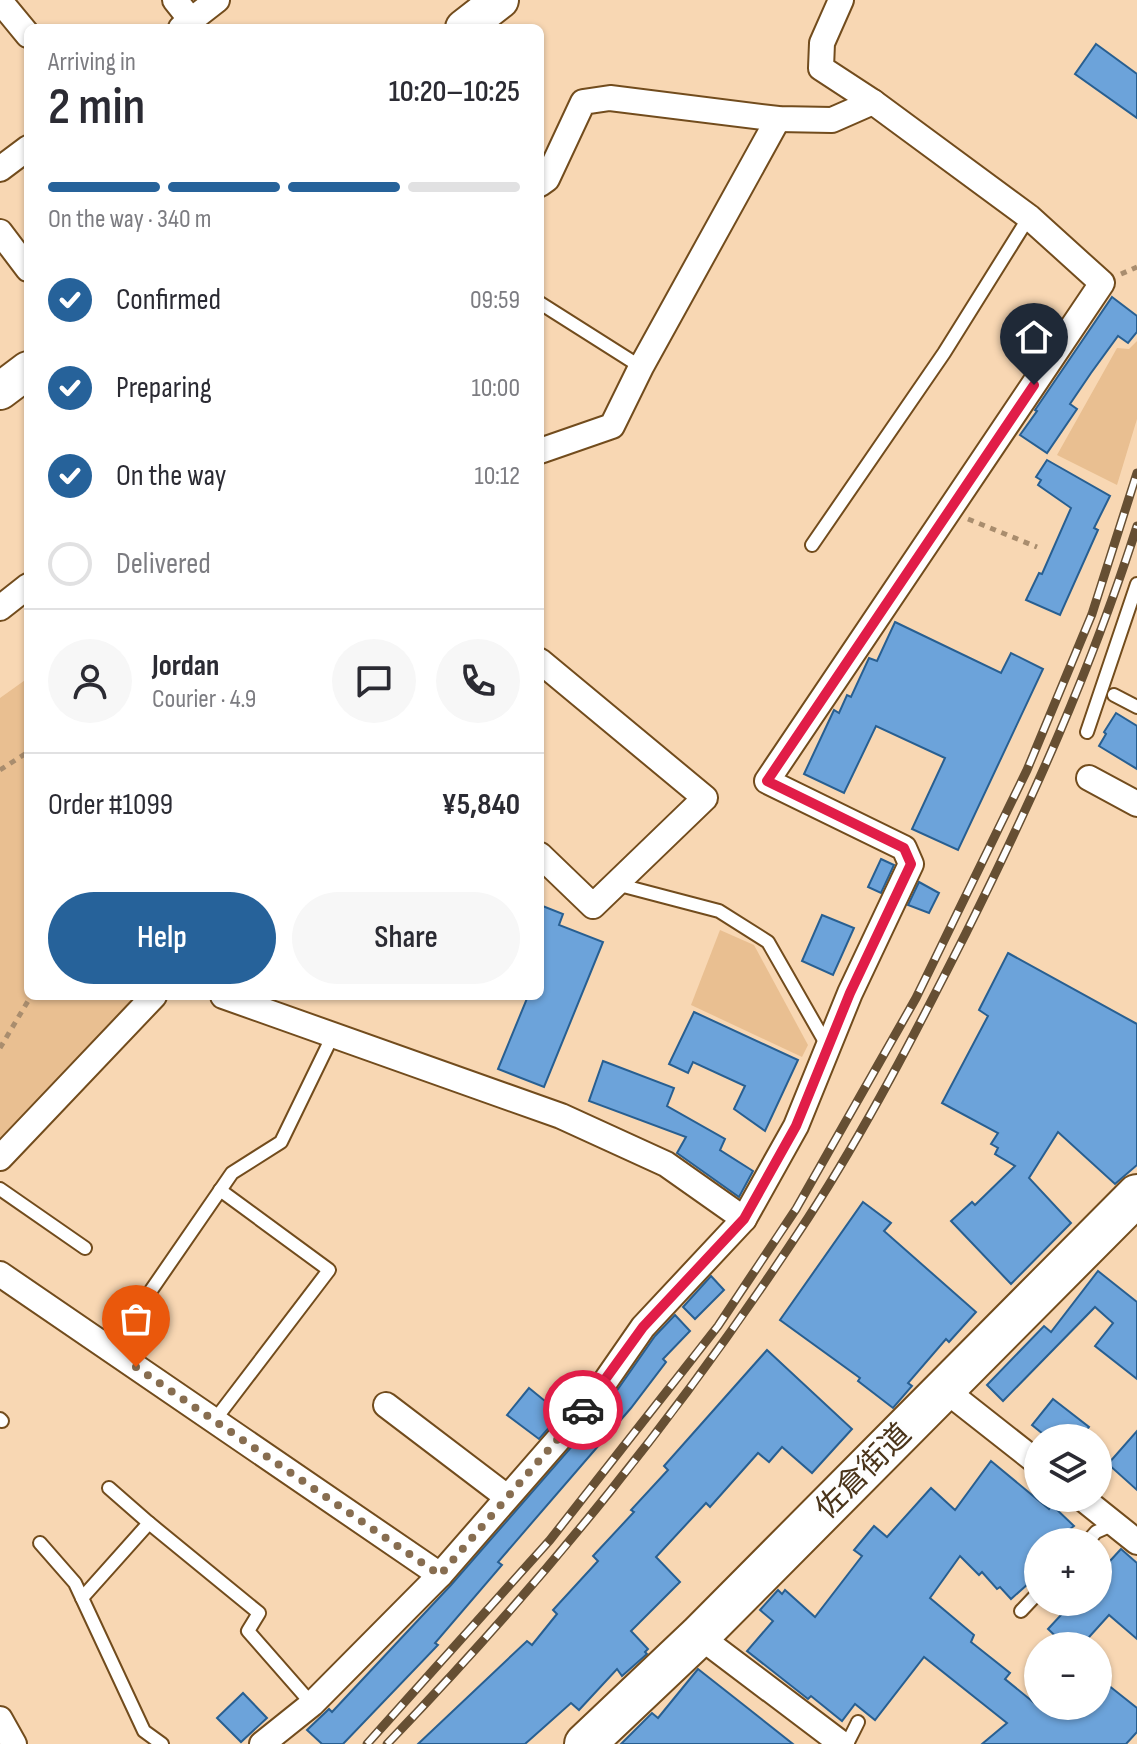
<!DOCTYPE html>
<html lang="en">
<head>
<meta charset="utf-8">
<style>
  :root { --surface:#fff; --page:#f7f7f7; --text:#2b2b33; --muted:#7c7c81; --line:#e1e1e2; --accent:#26629a }
  body { margin:0; font-family:"Sofia Sans Condensed","Noto Sans JP",sans-serif; background:var(--page); color:var(--text); height:100vh; display:flex; flex-direction:column; font-size:30px; white-space:nowrap }
  * { box-sizing:border-box; margin:0 }
  p { font-size:26px; color:var(--muted) }
  .icon { flex:none; width:44px; height:44px; fill:none; stroke:currentColor; stroke-width:2; stroke-linecap:round; stroke-linejoin:round }
  .map { position:relative; flex:1; overflow:hidden }
  .panel { position:absolute; left:24px; top:24px; width:520px; height:976px; display:flex; flex-direction:column; background:var(--surface); border-radius:12px; box-shadow:0 2px 6px #0004 }
  .panel>* { flex:none }
  .buttons { position:absolute; left:1024px; top:1424px; display:grid; gap:16px }
  .buttons a { display:grid; place-items:center; width:88px; height:88px; border-radius:50%; background:var(--surface); box-shadow:0 2px 6px #0004; font-size:40px }
  .pin { position:absolute; display:grid; place-items:center; width:68px; height:68px; color:#fff; margin:-82px -34px; border-radius:50% 50% 50% 0; rotate:-45deg; box-shadow:0 0 8px #0007 }
  .pin .icon { rotate:45deg }
  .courier { position:absolute; display:grid; place-items:center; width:80px; height:80px; margin:-40px; border:6px solid #e11d48; border-radius:50%; background:#fff; color:#222; box-shadow:0 2px 10px #0007 }
  .head em { font-style:normal; font-weight:600 }
  .head div { display:flex; flex-direction:column-reverse }
  .head { display:flex; align-items:center; justify-content:space-between; height:136px; padding:0 24px }
  h1 { font-size:52px; font-weight:600; line-height:60px }
  .bar { display:grid; grid-template-columns:repeat(4,1fr); gap:12px 8px; align-content:center; height:96px; padding:0 24px }
  .bar i { height:10px; border-radius:6px; background:var(--line) }
  .bar .active { background:var(--accent) }
  .bar p { grid-column:span 4 }
  .line { display:flex; align-items:center; gap:20px; padding:0 24px; border-top:2px solid var(--line) }
  .line div { flex:1 }
  .round { display:grid; place-items:center; flex:none; width:84px; height:84px; border-radius:42px; background:var(--page) }
  ol { padding:0 24px; list-style:none }
  li { display:flex; align-items:center; gap:24px; height:88px }
  li p { margin-inline-start:auto }
  li .icon { padding:8px; border-radius:50%; background:var(--accent); color:#fff; stroke-width:4 }
  li:last-child { color:var(--muted) }
  li i { width:44px; height:44px; border:4px solid var(--line); border-radius:50% }
  .cta { display:flex; gap:16px; margin-top:auto; padding:16px 24px }
  .cta a { flex:1; height:92px; border-radius:48px; background:var(--accent); color:#fff; font-size:32px; font-weight:600; line-height:92px; text-align:center }
  .cta a+a { background:var(--page); color:var(--text) }
  .map>svg:first-child { display:block }
  .green { fill:#e9bf91 }
  .building { fill:#6ca3da; stroke:#285f91; stroke-width:2 }
  .lines { fill:none; stroke-linecap:round; stroke-linejoin:round }
  .lane-casing { stroke:#724c1d; stroke-width:16 }
  .street-casing { stroke:#724c1d; stroke-width:28 }
  .secondary-casing { stroke:#724c1d; stroke-width:40 }
  .primary-casing { stroke:#724c1d; stroke-width:44 }
  .path { stroke:#a98d6e; stroke-width:5; stroke-dasharray:6 6; stroke-linecap:butt }
  .lane { stroke:#fff; stroke-width:12 }
  .street { stroke:#fff; stroke-width:24 }
  .secondary { stroke:#fff; stroke-width:36 }
  .primary { stroke:#fff; stroke-width:40 }
  .rail-casing { stroke:#664f33; stroke-width:9 }
  .rail { stroke:#fefefe; stroke-width:6; stroke-dasharray:18; stroke-linecap:butt }
  .done { stroke:#876d50; stroke-width:8; stroke-dasharray:0 14.4 }
  .route { stroke:#e11d48; stroke-width:10 }
  .labels { text-anchor:middle; stroke-width:8; stroke-linejoin:round; paint-order:stroke }
  .street-label { font-size:30px; fill:#4a341a; stroke:#fefefe }
</style>
</head>
<body>
<div class="map">
<svg width="1137" height="1744" viewBox="0 0 1137 1744">
  <rect width="100%" height="100%" fill="#f8d7b3"/>
  <g class="green">
    <polygon points="1137,341 1137,419 1117,485 1057,455 1117,348 1129,349"/>
    <polygon points="28,678 28,996 154,996 0,1158 0,698"/>
    <polygon points="720,930 754,945 808,1045 802,1057 691,1005"/>
  </g>
  <g class="building">
    <polygon points="1096,44 1137,74 1137,118 1075,74"/>
    <polygon points="1112,297 1137,316 1137,332 1128,343 1118,336 1091,373 1070,404 1077,409 1047,453 1020,435 1037,411 1035,410"/>
    <polygon points="1047,460 1110,496 1094,528 1098,530 1060,615 1026,600 1039,573 1042,574 1071,508 1038,485 1041,480 1036,477"/>
    <polygon points="895,622 1001,673 1011,653 1043,669 958,850 912,829 945,758 876,726 844,793 804,774 834,710 839,713 847,695 851,697 869,658 877,661"/>
    <polygon points="1116,713 1137,726 1137,769 1099,746 1106,734 1104,732"/>
    <polygon points="881,859 894,865 881,893 868,887"/>
    <polygon points="919,882 939,893 929,913 908,905"/>
    <polygon points="540,905 563,914 559,925 603,942 544,1087 498,1069 528,996 540,996"/>
    <polygon points="822,915 854,928 833,975 802,961"/>
    <polygon points="1008,953 1137,1024 1137,1165 1115,1184 1058,1132 1029,1178 1071,1223 1011,1284 951,1221 972,1202 975,1205 1015,1166 995,1154 998,1148 991,1144 998,1133 942,1103 988,1016 979,1010"/>
    <polygon points="694,1012 798,1060 765,1131 734,1109 745,1086 693,1062 688,1073 669,1064"/>
    <polygon points="603,1061 674,1088 667,1106 725,1139 720,1150 753,1171 739,1197 677,1153 686,1137 589,1101"/>
    <polygon points="863,1202 891,1223 884,1231 976,1312 949,1342 946,1339 908,1383 912,1386 893,1408 858,1381 860,1378 780,1320"/>
    <polygon points="1098,1271 1137,1302 1137,1379 1095,1346 1113,1323 1095,1307 1003,1401 987,1385 1044,1326 1051,1332"/>
    <polygon points="711,1276 724,1290 695,1319 683,1307"/>
    <polygon points="675,1315 690,1331 663,1359 666,1362 631,1408 498,1562 502,1565 435,1643 438,1645 343,1744 322,1744 307,1730 329,1709 332,1712 451,1585 602,1412 655,1336"/>
    <polygon points="767,1350 852,1429 812,1473 782,1447 769,1462 758,1453 710,1507 706,1503 656,1557 680,1582 631,1631 648,1649 645,1652 647,1654 622,1676 617,1669 579,1710 571,1703 525,1744 418,1744 527,1641 532,1645 557,1614 553,1610 598,1561 593,1556 634,1512 631,1510 668,1470 664,1466"/>
    <polygon points="529,1388 561,1414 539,1439 507,1415"/>
    <polygon points="1053,1399 1089,1427 1080,1438 1048,1438 1032,1425"/>
    <polygon points="1137,1431 1137,1490 1108,1464"/>
    <polygon points="991,1461 1049,1509 1052,1505 1074,1526 1070,1529 1079,1538 1078,1542 1038,1542 1038,1575 1011,1599 1000,1587 997,1589 982,1572 979,1575 960,1556 930,1598 974,1635 971,1642 1010,1673 1005,1679 1038,1706 1098,1706 1098,1677 1137,1708 1137,1732 1126,1744 982,1744 1007,1723 924,1657 875,1720 855,1704 842,1721 811,1696 808,1699 747,1651 773,1621 760,1610 778,1590 782,1594 785,1590 815,1617 862,1556 854,1550 874,1526 887,1537 931,1488 955,1510"/>
    <polygon points="1121,1549 1137,1563 1137,1639 1109,1615 1081,1646 1066,1646 1048,1629 1073,1602 1098,1602 1098,1574"/>
    <polygon points="698,1669 745,1706 793,1744 621,1744 652,1713 658,1718"/>
    <polygon points="243,1693 267,1718 241,1742 217,1718"/>
  </g>
  <g class="lines">
    <g class="lane-casing">
      <g id="lane">
        <polyline points="540,303 641,367"/>
        <polyline points="812,545 944,353 1029,217"/>
        <polyline points="1114,695 1137,707"/>
        <polyline points="1087,732 1137,584"/>
        <polyline points="616,884 719,911 768,942 828,1047"/>
        <polyline points="0,1189 85,1248"/>
        <polyline points="110,1350 232,1173 281,1142 333,1035"/>
        <polyline points="0,1419 2,1421"/>
        <polyline points="214,1421 329,1270 220,1190"/>
        <polyline points="109,1488 149,1523"/>
        <polyline points="1087,1542 1096,1532 1114,1524"/>
        <polyline points="40,1543 75,1583 82,1598"/>
        <polyline points="1021,1611 1038,1593"/>
        <polyline points="162,1744 144,1731 82,1598 149,1523 259,1613 248,1631 312,1704"/>
        <polyline points="847,1744 858,1722"/>
      </g>
    </g>
    <g class="street-casing">
      <g id="street">
        <polyline points="175,0 191,20"/>
        <polyline points="0,1 28,35"/>
        <polyline points="181,28 217,0"/>
        <polyline points="0,169 28,148"/>
        <polyline points="540,184 547,179 583,102 610,98 778,119 832,120 873,102"/>
        <polyline points="0,232 28,269"/>
        <polyline points="540,451 612,426 641,367 778,119"/>
        <polyline points="0,608 28,586"/>
        <polyline points="540,661 705,798 593,906 540,855"/>
        <polyline points="1089,778 1137,804"/>
        <polyline points="223,996 561,1116 666,1164 744,1219"/>
        <polyline points="0,1158 154,996"/>
        <polyline points="0,1274 440,1575"/>
        <polyline points="944,1389 1038,1463"/>
        <polyline points="386,1405 507,1497"/>
        <polyline points="1082,1498 1137,1542"/>
        <polyline points="699,1636 842,1744"/>
        <polyline points="0,1719 14,1744"/>
        <polyline points="262,1744 312,1704 440,1575 591,1402 643,1327 744,1219 796,1126 850,993 911,864 904,848 767,781 1102,283 1029,217 873,102 821,68 822,43 841,0"/>
      </g>
    </g>
    <g class="secondary-casing">
      <g id="secondary">
        <polyline points="464,28 500,0"/>
        <polyline points="0,391 28,370"/>
      </g>
    </g>
    <g class="primary-casing">
      <polyline id="primary" points="585,1744 699,1636 1137,1195"/>
    </g>
    <g class="path">
      <polyline points="1121,274 1137,267"/>
      <polyline points="968,519 1037,547"/>
      <polyline points="0,770 28,752"/>
      <polyline points="0,1048 31,996"/>
    </g>
    <use href="#lane" class="lane"/>
    <use href="#street" class="street"/>
    <use href="#secondary" class="secondary"/>
    <use href="#primary" class="primary"/>
    <g class="rail-casing">
      <g id="rail">
        <polyline points="367,1744 550,1540 718,1326 796,1209 916,998 1027,770 1092,614 1137,473"/>
        <path d="M387,1744C546,1579 683,1410 808,1218C867,1127 917,1030 966,933C1032,801 1092,667 1137,526"/>
      </g>
    </g>
    <use href="#rail" class="rail"/>
  </g>
  <g class="lines">
    <polyline class="done" points="136,1367 440,1575 583,1410"/>
    <polyline class="route" points="583,1410 643,1327 744,1219 796,1126 850,993 911,864 904,848 767,781 1034,385"/>
  </g>
  <g class="labels">
    <g class="street-label">
      <text transform="translate(863 1471) rotate(-45)" y="10">佐倉街道</text>
    </g>
  </g>
</svg>
<div class="buttons">
<a><svg class="icon" aria-label="layers" viewBox="0 0 24 24"><path d="M12 4l9 5-9 5-9-5zM3 14l9 5 9-5"/></svg></a>
<a>+</a>
<a>−</a>
</div>
<div class="pin" style="left:136px;top:1367px;background:#ea580c"><svg class="icon" aria-label="bag" viewBox="0 0 24 24"><path d="M5 8h14l-1 12H6zM9 8a3 3 0 0 1 6 0"/></svg></div>
<div class="pin" style="left:1034px;top:385px;background:#1f2937"><svg class="icon" aria-label="home" viewBox="0 0 24 24"><path d="M3 11l9-7 9 7M6 9v11h12V9"/></svg></div>
<div class="courier" style="left:583px;top:1410px"><svg class="icon" aria-label="car" viewBox="0 0 24 24"><path d="M5 17H2v-5l4-1 3-4h7l3 4 3 1v5h-3M9 17h6M6 11h13"/><circle cx="7" cy="17" r="2"/><circle cx="17" cy="17" r="2"/></svg></div>
<section class="panel">
<div class="head"><div><h1>2 min</h1><p>Arriving in</p></div><em>10:20–10:25</em></div>
<div class="bar"><i class="active"></i><i class="active"></i><i class="active"></i><i></i><p>On the way · 340 m</p></div>
<ol>
<li><svg class="icon" aria-label="check" viewBox="0 0 24 24"><path d="M5 12l5 5 9-10"/></svg>Confirmed<p>09:59</p></li>
<li><svg class="icon" aria-label="check" viewBox="0 0 24 24"><path d="M5 12l5 5 9-10"/></svg>Preparing<p>10:00</p></li>
<li><svg class="icon" aria-label="check" viewBox="0 0 24 24"><path d="M5 12l5 5 9-10"/></svg>On the way<p>10:12</p></li>
<li><i></i>Delivered</li>
</ol>
<div class="line" style="height:144px"><a class="round"><svg class="icon" aria-label="person" viewBox="0 0 24 24"><circle cx="12" cy="8" r="4"/><path d="M4 21q1-7 8-7t8 7"/></svg></a><div><b>Jordan</b><p>Courier · 4.9</p></div><a class="round"><svg class="icon" aria-label="chat" viewBox="0 0 24 24"><path d="M4 5h16v11H9l-5 4z"/></svg></a><a class="round"><svg class="icon" aria-label="phone" viewBox="0 0 24 24"><path d="M5 4h4l2 5-3 2q2 4 5 5l2-3 5 2v4C11 20 4 13 5 4z"/></svg></a></div>
<div class="line" style="height:104px"><div>Order #1099</div><b>¥5,840</b></div>
<div class="cta"><a>Help</a><a>Share</a></div>
</section>
</div>
</body>
</html>
